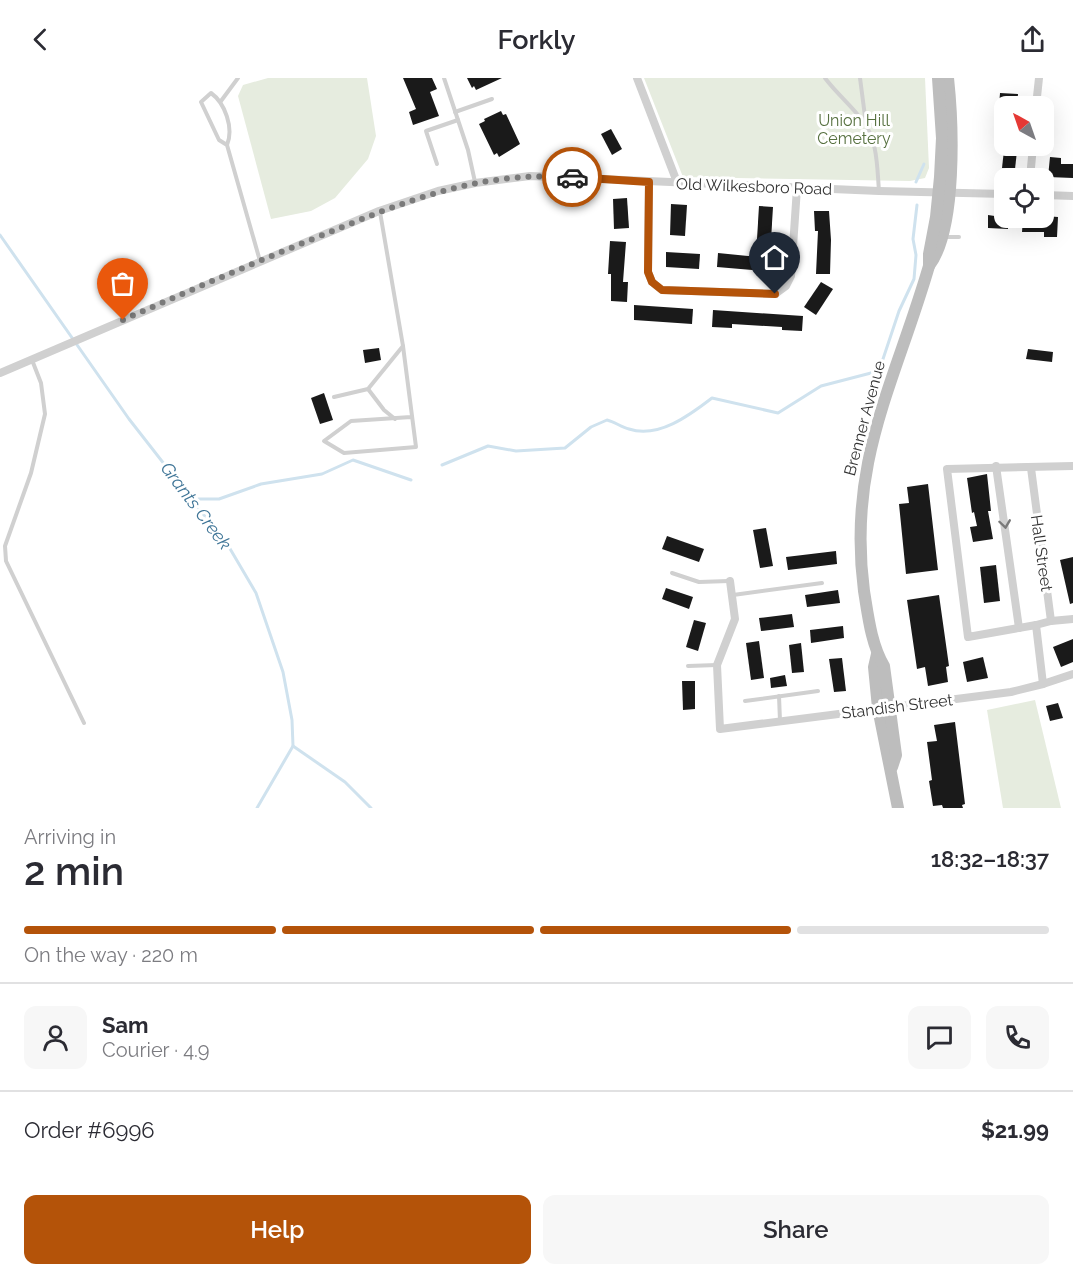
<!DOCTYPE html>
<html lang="en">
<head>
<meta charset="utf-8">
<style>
  :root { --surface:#fff; --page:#f7f7f7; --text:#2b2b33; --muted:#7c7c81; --line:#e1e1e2; --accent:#b45309 }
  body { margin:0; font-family:Raleway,sans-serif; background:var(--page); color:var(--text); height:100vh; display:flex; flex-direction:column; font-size:22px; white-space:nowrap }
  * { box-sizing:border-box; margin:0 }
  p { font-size:20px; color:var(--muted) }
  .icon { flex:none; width:33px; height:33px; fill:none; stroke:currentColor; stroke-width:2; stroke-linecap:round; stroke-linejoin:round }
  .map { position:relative; height:730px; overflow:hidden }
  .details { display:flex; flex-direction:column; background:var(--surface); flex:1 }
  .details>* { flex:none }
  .needle { width:39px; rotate:320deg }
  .controls { position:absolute; left:994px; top:18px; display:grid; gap:12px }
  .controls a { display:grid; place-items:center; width:60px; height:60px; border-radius:12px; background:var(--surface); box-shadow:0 6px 24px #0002; font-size:30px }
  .pin { position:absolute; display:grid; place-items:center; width:51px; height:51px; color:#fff; margin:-62px -26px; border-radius:50% 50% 50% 0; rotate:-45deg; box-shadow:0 0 6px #0007 }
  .pin .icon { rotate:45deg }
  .courier { position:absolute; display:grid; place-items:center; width:60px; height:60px; margin:-30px; border:4px solid #b45309; border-radius:50%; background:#fff; color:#222; box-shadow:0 2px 8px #0007 }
  .head em { font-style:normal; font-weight:600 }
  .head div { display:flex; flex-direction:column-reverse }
  .head { display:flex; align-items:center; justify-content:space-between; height:102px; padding:0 24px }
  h1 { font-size:39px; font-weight:600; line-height:45px }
  .bar { display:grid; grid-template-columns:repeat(4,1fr); gap:9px 6px; align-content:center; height:72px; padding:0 24px }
  .bar i { height:8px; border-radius:4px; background:var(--line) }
  .bar .on { background:var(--accent) }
  .bar p { grid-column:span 4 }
  .line { display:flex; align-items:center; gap:15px; padding:0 24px; border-top:2px solid var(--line) }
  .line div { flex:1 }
  .round { display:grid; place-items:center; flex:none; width:63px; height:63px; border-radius:12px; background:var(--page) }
  .action { display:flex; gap:12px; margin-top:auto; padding:12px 24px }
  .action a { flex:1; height:69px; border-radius:12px; background:var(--accent); color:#fff; font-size:24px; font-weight:600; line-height:69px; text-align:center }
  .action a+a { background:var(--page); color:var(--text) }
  header { display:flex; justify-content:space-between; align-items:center; height:78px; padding:0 24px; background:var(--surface); font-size:27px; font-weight:600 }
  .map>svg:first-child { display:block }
  .green { fill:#e6ecdf }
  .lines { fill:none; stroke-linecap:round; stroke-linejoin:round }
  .stream { stroke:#cfe2ee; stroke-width:3 }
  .building { fill:#1a1a1a }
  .lane { stroke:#d0d0d0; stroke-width:4 }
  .street { stroke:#d0d0d0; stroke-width:8 }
  .secondary { stroke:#bdbdbd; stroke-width:12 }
  .oneway { stroke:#7a7a7a }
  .done { stroke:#7a7a7a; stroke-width:6; stroke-dasharray:0 10.8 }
  .route { stroke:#b45309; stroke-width:8 }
  .labels { text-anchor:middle; stroke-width:6; stroke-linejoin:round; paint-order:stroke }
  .park-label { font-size:16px; fill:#56703f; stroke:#fff }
  .street-label { font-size:16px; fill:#333; stroke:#fff }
  .water-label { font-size:18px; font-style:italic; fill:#3f7597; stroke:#fff }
</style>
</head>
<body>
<header><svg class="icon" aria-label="back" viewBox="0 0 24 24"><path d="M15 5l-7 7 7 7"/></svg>Forkly<svg class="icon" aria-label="share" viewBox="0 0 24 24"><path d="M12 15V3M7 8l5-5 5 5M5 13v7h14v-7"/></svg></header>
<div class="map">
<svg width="1073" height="730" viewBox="0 0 1073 730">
  <rect width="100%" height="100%" fill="#fff"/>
  <g class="green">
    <polygon points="268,0 367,0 376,58 368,81 335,120 311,133 271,141 238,18 243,7"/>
    <polygon points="644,0 925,0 929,90 925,100 910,103 683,99"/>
    <polygon points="1035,622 1061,730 1003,730 987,632"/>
  </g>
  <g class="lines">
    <g class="stream">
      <polyline points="916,104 924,86"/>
      <polyline points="0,157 129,341 229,469 256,515 283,594 292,642 293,668 257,730"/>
      <path d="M442,387L488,368L516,373L565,370L591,349L607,342C615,344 621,349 629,351C658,361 690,337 712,320L778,335L821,308L871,295L880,290L899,233L914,201L916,177L913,161L917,127"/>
      <polyline points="192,421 219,421 261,406 322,396 353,382 411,402"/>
      <polyline points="293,668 345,704 371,730"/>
    </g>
  </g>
  <g class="building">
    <polygon points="403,0 432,0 437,11 430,14 439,38 413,47 409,34 416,31"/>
    <polygon points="467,0 502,0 476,12 474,8 472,10"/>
    <polygon points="1000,15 1018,16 1017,28 999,28"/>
    <polygon points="501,33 503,37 506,36 520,66 499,79 497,75 494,77 479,46 485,43 484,41"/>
    <polygon points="611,51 622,71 612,77 601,56"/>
    <polygon points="1004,72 1017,73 1015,91 1002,90"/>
    <polygon points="1050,79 1061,80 1061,86 1073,86 1073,100 1048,99"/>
    <polygon points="627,120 629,150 614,151 613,121"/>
    <polygon points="671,126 687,127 685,158 670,157"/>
    <polygon points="759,128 773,129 771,162 757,161"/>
    <polygon points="814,133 829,133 831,162 830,196 816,196 818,153 815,153"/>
    <polygon points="988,137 1008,140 1008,151 988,150"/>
    <polygon points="1045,138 1058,139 1057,159 1044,159 1044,154 1022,154 1023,140"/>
    <polygon points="610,163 626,164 623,204 628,204 627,224 611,223 611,196 608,196"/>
    <polygon points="666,174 700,176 699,191 666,189"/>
    <polygon points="718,175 748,178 774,178 774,194 717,189"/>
    <polygon points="821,204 833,211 816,237 804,229"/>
    <polygon points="634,227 693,231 692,246 634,242"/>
    <polygon points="713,232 803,238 802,253 782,252 782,249 732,246 732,250 712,249"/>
    <polygon points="379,270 381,282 365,285 363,272"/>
    <polygon points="1028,271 1053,274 1052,284 1026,281"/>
    <polygon points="324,315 333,342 320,346 311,320"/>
    <polygon points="987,396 991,433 988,433 993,461 973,464 970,449 977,448 974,434 972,435 967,400"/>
    <polygon points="928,406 938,492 906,496 899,426 909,425 907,409"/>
    <polygon points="766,450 773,488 760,490 753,452"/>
    <polygon points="667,458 704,471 699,484 662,471"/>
    <polygon points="836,473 837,486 788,492 786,479"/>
    <polygon points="1073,479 1073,525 1070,526 1060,482"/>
    <polygon points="996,487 1000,523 984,525 980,489"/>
    <polygon points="666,510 693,519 689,531 662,521"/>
    <polygon points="838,512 840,525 807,529 805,517"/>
    <polygon points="939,517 949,588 946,589 948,604 928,608 925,589 917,591 907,522"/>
    <polygon points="792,536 794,549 761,553 759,540"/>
    <polygon points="694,542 706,545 698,573 686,569"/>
    <polygon points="843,548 844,560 811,565 810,552"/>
    <polygon points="1073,561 1073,584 1061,589 1053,569"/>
    <polygon points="759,563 764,600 751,602 746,565"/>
    <polygon points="801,565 804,594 792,595 789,567"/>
    <polygon points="983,579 988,600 967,604 963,584"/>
    <polygon points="842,580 846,613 834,614 829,581"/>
    <polygon points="785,597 787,608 771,610 770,600"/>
    <polygon points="682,603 695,603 695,631 683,632"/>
    <polygon points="1058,625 1063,640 1050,643 1046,628"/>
    <polygon points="955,644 965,726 962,727 963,730 943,730 942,727 933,728 929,703 932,702 927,664 937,663 934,647"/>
  </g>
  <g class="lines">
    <g class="lane">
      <polyline points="444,0 468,72 475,104"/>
      <path d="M825,0C837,16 851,27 862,42C878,62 877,89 879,113"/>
      <polyline points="860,0 866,46"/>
      <polyline points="221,23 238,0"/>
      <polyline points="455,34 492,21"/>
      <path d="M227,67L219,62L201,24L211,15C225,25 234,50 227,67L260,183"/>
      <polyline points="437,86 426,53 458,42"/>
      <polyline points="945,159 959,159"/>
      <polyline points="403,268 416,369 344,375 324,363 351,343 411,339"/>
      <polyline points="32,282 41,305 45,336 31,395 5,468 6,483 84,645"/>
      <polyline points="368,311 384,332 395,341"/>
      <polyline points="334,319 368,311 403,268 380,134"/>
      <polyline points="672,495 699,504 729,503"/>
      <polyline points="733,517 822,505"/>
      <polyline points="688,588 717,587"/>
      <polyline points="779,618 780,643"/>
      <polyline points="745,623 818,613"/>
    </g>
    <g class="street">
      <polyline points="637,0 677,104"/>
      <polyline points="1036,28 1039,0"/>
      <polyline points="1030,100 1033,68"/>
      <polyline points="649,104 648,194 652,204 662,212 775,216 786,208 791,198 797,110"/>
      <polyline points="1044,117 1073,118"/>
      <polyline points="0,295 379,133 438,113 475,105 530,98 879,113 1005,116"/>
      <polyline points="996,388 1019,550"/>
      <polyline points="1031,390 1051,543 1036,547 1043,606"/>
      <polyline points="730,503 735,541 717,587 720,651 1011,614 1043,606 1073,596"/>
      <polyline points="1051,543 1073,541"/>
      <polyline points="1036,547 968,559 947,391 1073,388"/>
    </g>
    <g class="secondary">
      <path d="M929,188C957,151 953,46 948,0"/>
      <polyline points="877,576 874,589 878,630 898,730"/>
      <path d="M892,689L896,677L884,588C871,566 868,537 864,513C847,384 895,305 929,188V176L936,139L940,99L942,60L938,0"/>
    </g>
  </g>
  <defs><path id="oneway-chevron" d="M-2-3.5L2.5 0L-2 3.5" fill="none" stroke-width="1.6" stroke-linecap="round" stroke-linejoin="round" transform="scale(1.5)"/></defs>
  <use class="oneway" href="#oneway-chevron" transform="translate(1005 446) rotate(82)"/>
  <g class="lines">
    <path class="done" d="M123,242C186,214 249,187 313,161C401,125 474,93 572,99"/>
    <polyline class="route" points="572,99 649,104 648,194 652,204 662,212 775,216"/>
  </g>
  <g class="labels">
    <g class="park-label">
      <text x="854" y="48">Union Hill<tspan x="854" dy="18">Cemetery</tspan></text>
    </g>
    <g class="street-label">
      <text transform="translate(754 108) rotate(2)" y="6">Old Wilkesboro Road</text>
      <text transform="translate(864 340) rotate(-75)" y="6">Brenner Avenue</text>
      <text transform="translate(1042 475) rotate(82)" y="6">Hall Street</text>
      <text transform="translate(897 628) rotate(-7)" y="6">Standish Street</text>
    </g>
    <g class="water-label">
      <text transform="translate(196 428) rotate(53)" y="6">Grants Creek</text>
    </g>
  </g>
</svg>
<div class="controls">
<a><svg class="needle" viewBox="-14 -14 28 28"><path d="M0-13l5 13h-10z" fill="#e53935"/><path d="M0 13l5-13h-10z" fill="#7c7c81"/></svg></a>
<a><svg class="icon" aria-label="locate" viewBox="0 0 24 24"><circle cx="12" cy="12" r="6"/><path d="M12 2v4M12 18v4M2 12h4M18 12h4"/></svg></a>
</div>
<div class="pin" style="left:123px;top:242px;background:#ea580c"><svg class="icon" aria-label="bag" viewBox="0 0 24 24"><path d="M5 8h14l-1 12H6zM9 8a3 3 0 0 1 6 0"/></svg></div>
<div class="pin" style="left:775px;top:216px;background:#1f2937"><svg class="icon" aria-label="home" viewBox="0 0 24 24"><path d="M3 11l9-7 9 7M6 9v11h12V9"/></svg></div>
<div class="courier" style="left:572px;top:99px"><svg class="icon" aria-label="car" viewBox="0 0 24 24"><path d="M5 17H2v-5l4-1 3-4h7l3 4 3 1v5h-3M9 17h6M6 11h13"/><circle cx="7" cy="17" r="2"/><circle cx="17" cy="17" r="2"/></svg></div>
</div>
<section class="details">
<div class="head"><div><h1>2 min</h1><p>Arriving in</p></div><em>18:32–18:37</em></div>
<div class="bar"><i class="on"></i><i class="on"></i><i class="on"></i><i></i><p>On the way · 220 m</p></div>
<div class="line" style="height:108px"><a class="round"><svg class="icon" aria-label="person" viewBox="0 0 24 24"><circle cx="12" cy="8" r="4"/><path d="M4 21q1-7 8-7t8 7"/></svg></a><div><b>Sam</b><p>Courier · 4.9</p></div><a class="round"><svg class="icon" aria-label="chat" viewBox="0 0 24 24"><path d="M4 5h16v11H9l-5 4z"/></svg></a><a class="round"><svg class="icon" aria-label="phone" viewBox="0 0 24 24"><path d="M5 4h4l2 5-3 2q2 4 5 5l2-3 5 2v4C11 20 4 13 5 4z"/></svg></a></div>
<div class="line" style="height:78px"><div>Order #6996</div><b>$21.99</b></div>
<div class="action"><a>Help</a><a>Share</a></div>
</section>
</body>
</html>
